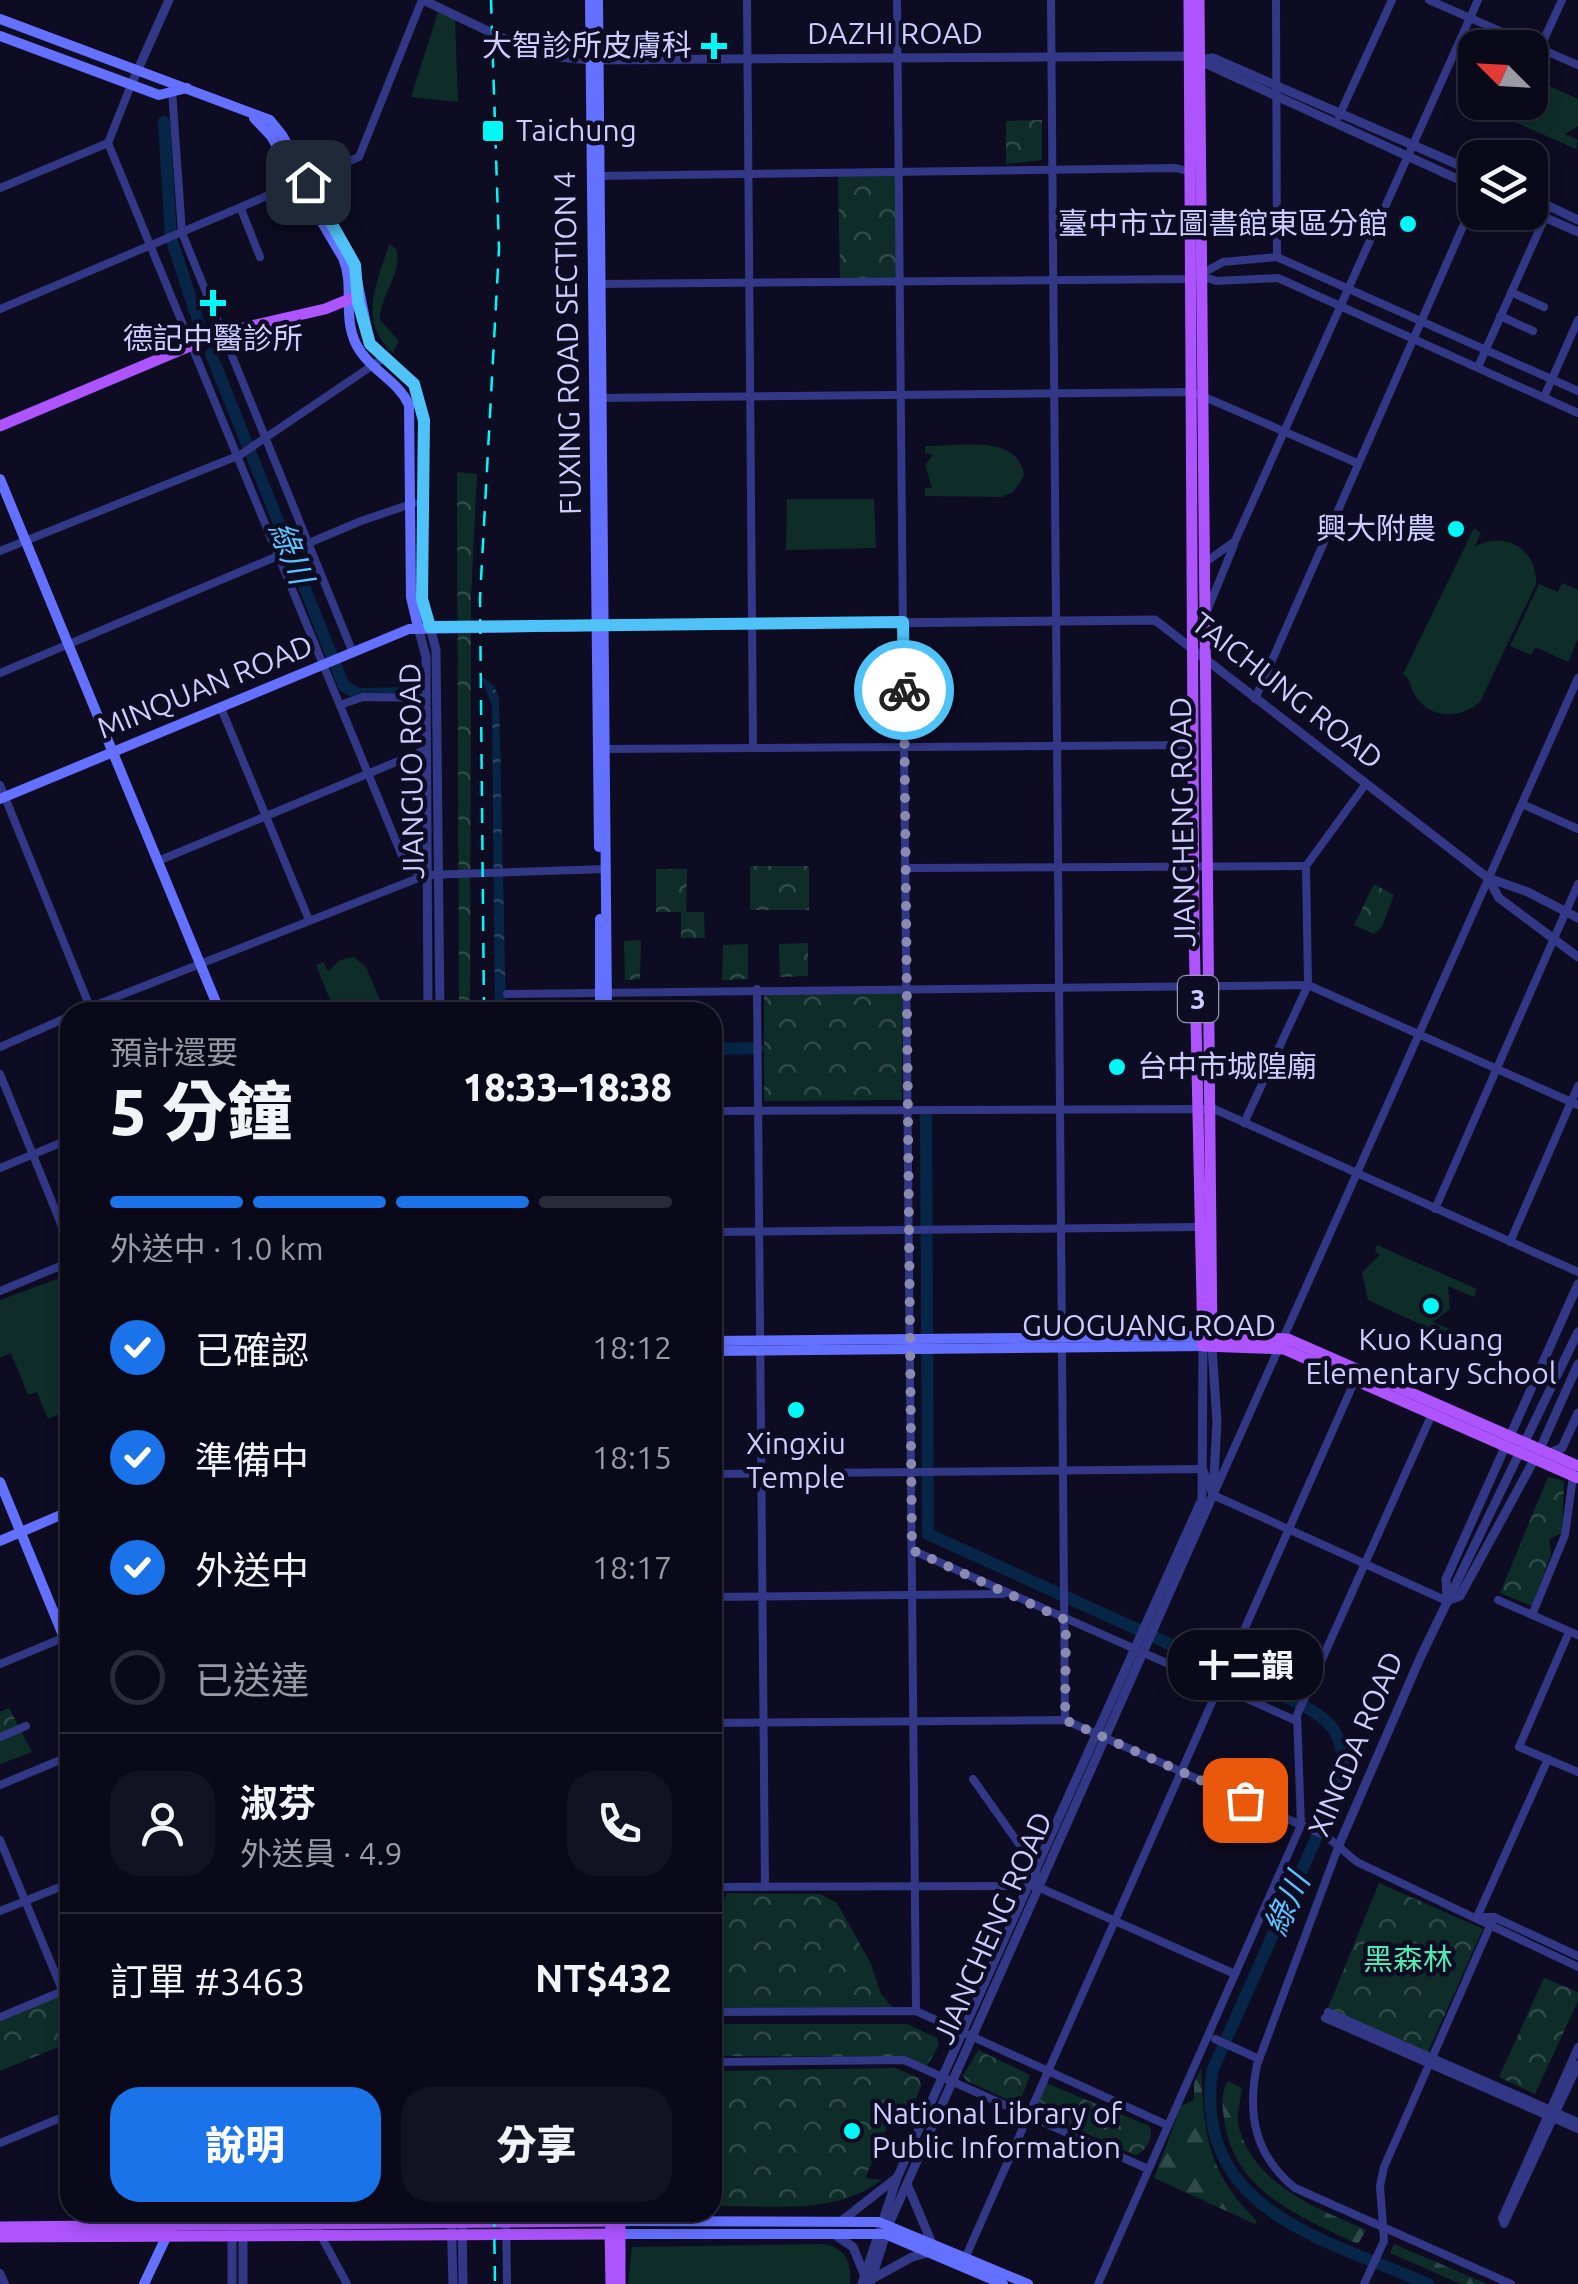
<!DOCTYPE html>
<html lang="zh-TW">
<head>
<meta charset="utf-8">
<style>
  :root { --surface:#0a091a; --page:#131223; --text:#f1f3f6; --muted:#999aa2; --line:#2a2a39; --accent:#1a73e8 }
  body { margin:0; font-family:Ubuntu,"Noto Sans TC",sans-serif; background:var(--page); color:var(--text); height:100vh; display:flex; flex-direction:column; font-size:38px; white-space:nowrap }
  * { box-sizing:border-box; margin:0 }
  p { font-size:32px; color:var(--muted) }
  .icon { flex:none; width:55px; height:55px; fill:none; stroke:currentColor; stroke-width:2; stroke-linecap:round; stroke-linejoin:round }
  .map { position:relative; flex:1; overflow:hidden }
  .side { position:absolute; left:60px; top:1002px; width:662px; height:1220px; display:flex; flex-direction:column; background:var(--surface); border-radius:30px; box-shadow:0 5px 15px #0003,0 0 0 2px var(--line) }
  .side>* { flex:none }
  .needle { width:65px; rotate:294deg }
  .tools { position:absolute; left:1458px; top:30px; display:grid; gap:20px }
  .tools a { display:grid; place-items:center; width:90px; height:90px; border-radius:20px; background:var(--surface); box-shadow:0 5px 15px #0003,0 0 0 2px var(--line); font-size:50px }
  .pin { position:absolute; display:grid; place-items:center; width:85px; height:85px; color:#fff; margin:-42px; border-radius:20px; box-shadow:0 5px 15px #0006 }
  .courier { position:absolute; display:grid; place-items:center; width:100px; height:100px; margin:-50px; border:8px solid #4fc3f7; border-radius:50%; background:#fff; color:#222; box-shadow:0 2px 12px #0007 }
  .bubble { position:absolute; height:70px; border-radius:30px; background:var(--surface); box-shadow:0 5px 15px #0003,0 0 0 2px var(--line); font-size:32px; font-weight:800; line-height:70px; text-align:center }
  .headline em { font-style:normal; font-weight:800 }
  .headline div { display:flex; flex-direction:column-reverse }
  .headline { display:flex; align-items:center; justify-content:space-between; height:170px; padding:0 50px }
  h1 { font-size:65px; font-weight:800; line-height:75px }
  .bar { display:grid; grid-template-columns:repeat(4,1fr); gap:15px 10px; align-content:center; height:120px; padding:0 50px }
  .bar i { height:12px; border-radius:8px; background:var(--line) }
  .bar .current { background:var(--accent) }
  .bar p { grid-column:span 4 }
  .line { display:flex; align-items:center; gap:25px; padding:0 50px; border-top:2px solid var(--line) }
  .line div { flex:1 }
  .round { display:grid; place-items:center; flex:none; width:105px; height:105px; border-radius:30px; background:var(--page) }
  ol { padding:0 50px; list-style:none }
  li { display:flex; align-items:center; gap:30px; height:110px }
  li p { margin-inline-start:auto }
  li .icon { padding:10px; border-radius:50%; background:var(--accent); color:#fff; stroke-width:4 }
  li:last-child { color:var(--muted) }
  li i { width:55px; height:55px; border:5px solid var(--line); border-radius:50% }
  .action { display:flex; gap:20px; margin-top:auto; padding:20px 50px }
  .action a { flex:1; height:115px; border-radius:30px; background:var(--accent); color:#fff; font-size:40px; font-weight:800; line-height:115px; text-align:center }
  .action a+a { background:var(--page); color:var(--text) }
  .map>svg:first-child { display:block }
  .green { fill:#0e2d29 }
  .forest { fill:url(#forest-firs) }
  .park { fill:url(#park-crowns) }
  .water { fill:url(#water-ripples) }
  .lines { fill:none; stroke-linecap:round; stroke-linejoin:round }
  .river { stroke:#072546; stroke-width:12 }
  .minor { stroke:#323886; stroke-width:8 }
  .tertiary { stroke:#323886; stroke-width:9 }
  .secondary { stroke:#6470ff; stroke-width:10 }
  .primary { stroke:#ad54ff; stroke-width:11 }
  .rail { stroke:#00f8f7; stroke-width:2.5; stroke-dasharray:15 12; stroke-linecap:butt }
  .done { stroke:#8a89b2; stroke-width:10; stroke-dasharray:0 18 }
  .route { stroke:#4fc3f7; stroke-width:12 }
  .poi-dot { fill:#00f8f7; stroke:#0d0c23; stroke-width:4 }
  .labels { text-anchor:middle; stroke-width:9; stroke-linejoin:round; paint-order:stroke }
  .shield { fill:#0d0c23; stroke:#9393bd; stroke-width:2.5 }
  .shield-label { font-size:28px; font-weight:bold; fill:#cdcdff }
  .street-label { font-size:30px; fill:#cdcdff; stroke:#0d0c23 }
  .poi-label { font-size:30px; fill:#cdcdff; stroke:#0d0c23; text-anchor:end }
  .park-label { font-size:30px; fill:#4fe9b2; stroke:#0d0c23 }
  .water-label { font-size:32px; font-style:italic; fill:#5bc4ff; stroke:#0d0c23 }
</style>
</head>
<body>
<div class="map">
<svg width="1578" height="2284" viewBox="0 0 1578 2284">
  <defs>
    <pattern id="forest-firs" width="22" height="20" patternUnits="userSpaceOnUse" patternTransform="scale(2.5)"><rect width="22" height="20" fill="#0e2d29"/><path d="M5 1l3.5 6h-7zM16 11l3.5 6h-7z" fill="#304a49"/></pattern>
    <pattern id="park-crowns" width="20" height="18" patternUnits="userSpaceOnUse" patternTransform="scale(2.5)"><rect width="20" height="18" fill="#0e2d29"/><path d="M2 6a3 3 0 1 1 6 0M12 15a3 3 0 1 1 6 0" fill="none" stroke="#304a49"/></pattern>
    <pattern id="water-ripples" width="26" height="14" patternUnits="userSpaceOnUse" patternTransform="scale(2.5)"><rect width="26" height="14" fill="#072546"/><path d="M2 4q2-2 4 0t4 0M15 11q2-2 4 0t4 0" fill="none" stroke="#2a4362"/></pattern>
  </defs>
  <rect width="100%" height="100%" fill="#0d0c23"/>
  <g class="green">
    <polygon points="438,12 455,19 458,102 411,97"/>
    <polygon points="1530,77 1578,99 1578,126 1565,134 1578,140 1576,149 1471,103 1473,95 1475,102 1530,102"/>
    <path d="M389,244L396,249C404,272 380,294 380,320L399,341L393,353C357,322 377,283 389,244Z"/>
    <path d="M925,446C958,447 1020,433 1024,476L1013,492L1001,497L925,496V488H932L925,465L933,455L925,453Z"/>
    <polygon points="787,499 874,499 876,548 786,550"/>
    <path d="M1474,528L1481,533L1475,546C1507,531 1537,549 1536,584L1480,702C1460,719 1430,720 1415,695C1409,685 1412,680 1403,674Z"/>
    <polygon points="1562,583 1578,590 1578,639 1568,662 1535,647 1531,655 1510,646 1539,584 1558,592"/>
    <polygon points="354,957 366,967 385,1012 335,1012 316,965 323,962 328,971 340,960"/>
    <polygon points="1377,1245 1477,1289 1474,1297 1448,1286 1450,1309 1433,1322 1452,1330 1448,1337 1368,1300 1362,1272 1380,1255 1375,1251"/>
    <polygon points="65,1276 70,1289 70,1409 48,1419 37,1392 28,1395 11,1353 0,1358 0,1300"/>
    <path d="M824,2244C847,2249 851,2262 850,2284H628L632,2247Z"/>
  </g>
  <g class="forest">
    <path d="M1201,2068C1204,2135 1207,2171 1257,2221L1255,2224L1154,2178L1181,2106L1194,2100V2083Z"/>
    <path d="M1228,2081L1242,2088C1241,2099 1235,2117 1239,2128C1256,2186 1316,2208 1366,2230L1358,2244C1300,2217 1232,2191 1224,2118C1222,2105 1221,2092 1228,2081Z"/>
    <polygon points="1394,2244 1487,2284 1461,2284 1390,2253"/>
  </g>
  <g class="park">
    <polygon points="1042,120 1042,160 1006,164 1006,121"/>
    <polygon points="895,173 897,279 840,280 838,175"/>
    <polygon points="457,472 477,474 471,597 470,1012 459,1012"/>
    <rect x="750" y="866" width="59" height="44"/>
    <polygon points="656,869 687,869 686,912 704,912 705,938 681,938 681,912 656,912"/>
    <polygon points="1374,884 1394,895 1382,927 1374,934 1354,925"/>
    <polygon points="641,940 640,979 625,980 624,941"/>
    <polygon points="808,943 808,976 780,977 779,944"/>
    <polygon points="748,944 748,979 722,980 723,945"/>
    <polygon points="764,993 902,993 902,1100 764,1101"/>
    <polygon points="1548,1477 1564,1481 1562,1533 1549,1539 1551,1554 1532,1606 1500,1593"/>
    <polygon points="9,1708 32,1752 0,1764 0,1712"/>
    <polygon points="1379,1883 1483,1929 1428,2052 1328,2008"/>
    <polygon points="727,1893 820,1894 837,1903 871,1964 881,1994 894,2009 713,2008 713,1929"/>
    <polygon points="1544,1978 1578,1992 1578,2001 1535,2094 1499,2077"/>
    <polygon points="62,1994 70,2013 70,2042 0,2071 0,2019"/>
    <polygon points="713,2024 907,2024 937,2038 939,2045 927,2066 901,2057 713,2056"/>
    <polygon points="978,2050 1030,2075 1021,2099 1013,2102 967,2081 963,2076"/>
    <path d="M895,2068L919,2078L921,2086L908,2119L892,2115L865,2178L882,2180C834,2216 770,2205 713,2206V2071Z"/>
    <path d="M1046,2083L1149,2126C1155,2136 1146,2152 1135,2155L1039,2113L1036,2106Z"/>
  </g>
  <polygon class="water" points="481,676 494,686 499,698 506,1012 495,1012 492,706"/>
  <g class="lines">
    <g class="river">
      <polyline points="164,122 171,238 201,330"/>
      <polyline points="211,354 344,686 358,694 412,693"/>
      <polyline points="712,1049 758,1048"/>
      <path d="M926,1115L928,1534L1284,1696C1326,1717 1346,1726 1343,1778L1212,2071C1193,2212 1326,2239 1428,2284"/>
    </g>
    <g class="minor">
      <polyline points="747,0 753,746"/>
      <polyline points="897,0 916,2011"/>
      <polyline points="1051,0 1065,1720"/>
      <polyline points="1276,0 1277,257"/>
      <polyline points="1429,0 1578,65"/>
      <polyline points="1540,48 1562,0"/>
      <polyline points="172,90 182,233 353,653"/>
      <polyline points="1339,116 1392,0"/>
      <polyline points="108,143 407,868 426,875"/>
      <polyline points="596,176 1176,168 1191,172"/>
      <polyline points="0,188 108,143 131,85"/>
      <polyline points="241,209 260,257"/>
      <polyline points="1202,276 1216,281 1278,278 1578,413"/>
      <polyline points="597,284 1192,279 1223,262 1277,257 1578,391"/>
      <polyline points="1511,292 1544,307"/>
      <polyline points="0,309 359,157 422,0"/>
      <polyline points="1500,316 1533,331"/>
      <polyline points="1478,367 1545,217"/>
      <polyline points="1544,397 1578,320"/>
      <polyline points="597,398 1193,392 1357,463"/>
      <polyline points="0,551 240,455 382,359"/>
      <polyline points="1203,564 1235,541 1478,0"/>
      <polyline points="1207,611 1234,545"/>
      <polyline points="0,673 361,521 414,503"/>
      <polyline points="1255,699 1475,199"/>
      <polyline points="340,705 363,697 426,698"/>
      <polyline points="221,708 309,920"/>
      <polyline points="602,749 1193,745"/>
      <polyline points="0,785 92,1012"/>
      <polyline points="1522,804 1578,829"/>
      <polyline points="158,861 425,750"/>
      <polyline points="907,868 1306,866"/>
      <polyline points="757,989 765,1887"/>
      <polyline points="507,994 1308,985 1578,1105"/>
      <polyline points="78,1012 426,875 606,869"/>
      <polyline points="0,1047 70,1016"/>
      <polyline points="0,1074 70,1246"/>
      <polyline points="712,1111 1214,1109 1578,1272"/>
      <polyline points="1244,1123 1308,985 1306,866 1365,785"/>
      <polyline points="0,1168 70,1139"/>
      <polyline points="1435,1209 1578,884"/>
      <polyline points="712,1232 1199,1227"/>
      <polyline points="1510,1242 1578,1086"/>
      <polyline points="0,1291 70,1262"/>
      <polyline points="712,1474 1203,1469 1212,1493"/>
      <polyline points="1215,1491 1578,678"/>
      <polyline points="1213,1495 1447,1601"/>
      <polyline points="912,1550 1297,1721"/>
      <polyline points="712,1597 1003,1594"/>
      <polyline points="1498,1600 1578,1635"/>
      <polyline points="1532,1615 1565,1535 1573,1476"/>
      <polyline points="1569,1632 1519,1747 1578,1772"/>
      <polyline points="0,1664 70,1635"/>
      <polyline points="712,1723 1065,1720 1326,1836 1357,1862 1578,1967"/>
      <polyline points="0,1737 26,1726"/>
      <polyline points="973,1779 1036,1868 1038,1887 1235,1974"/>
      <polyline points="0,1785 70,1756"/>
      <polyline points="0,1840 70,2009"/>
      <path d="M1339,1845L1257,2065C1247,2113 1254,2155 1295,2188L1511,2284"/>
      <polyline points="712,1887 1033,1886"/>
      <polyline points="0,1911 70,1883"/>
      <polyline points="1477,1917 1548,1759"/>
      <polyline points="1477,1917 1494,1917 1578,1956"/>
      <polyline points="712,2012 916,2011 1167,2125"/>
      <polyline points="1328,2012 1578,2122"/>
      <polyline points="0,2017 70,1988"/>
      <polyline points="1325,2018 1578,2129"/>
      <polyline points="1215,2039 1259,2059"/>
      <polyline points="1578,2047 1502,2218 1504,2224 1578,2065"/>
      <polyline points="712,2062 904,2060 1148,2169"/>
      <polyline points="0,2143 70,2114"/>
      <polyline points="308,2212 347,2284"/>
      <polyline points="506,2212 507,2284"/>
      <polyline points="966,2256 1356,1378"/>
      <polyline points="0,2273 5,2284"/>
      <polyline points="1098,2284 1301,1825 1297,1715 1432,1414"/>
      <polyline points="1364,2284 1384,2241 1380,2186 1384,2167 1494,1917"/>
    </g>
    <g class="tertiary">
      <polyline points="423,0 538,55 590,60 1189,56 1475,187"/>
      <polyline points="1200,60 1213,58 1475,172"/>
      <polyline points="131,85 169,0"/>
      <polyline points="1530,197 1578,220"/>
      <polyline points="1530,211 1578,232"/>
      <polyline points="603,626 1155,620 1488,878 1528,892 1578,918"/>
      <polyline points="418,627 426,657 428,1012"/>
      <polyline points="430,627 436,650 440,1012"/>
      <polyline points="1488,878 1499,898 1578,957"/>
      <polyline points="1547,1454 1562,1448 1578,1413"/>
      <polyline points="1447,1598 1446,1579 1578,1284"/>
      <polyline points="1447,1601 1460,1596 1540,1449 1578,1364"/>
      <polyline points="1339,1845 1421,1656 1578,1332"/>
      <polyline points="907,2184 931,2241"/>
      <polyline points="232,2212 232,2284"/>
      <polyline points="243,2212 243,2284"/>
      <polyline points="451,2212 453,2284"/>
      <polyline points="462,2212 463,2284"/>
      <polyline points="840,2222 895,2179"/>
      <polyline points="838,2237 853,2247 864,2274"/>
      <polyline points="872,2279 912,2257 932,2252"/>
      <polyline points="862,2284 897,2178 1202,1499 1203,1346"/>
      <polyline points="870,2284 889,2224 1213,1495 1217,1422 1212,1346"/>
    </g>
    <g class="secondary">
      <polyline points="590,0 599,847"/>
      <polyline points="598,0 607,1012"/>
      <polyline points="0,19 270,120 282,135 353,260 370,344 414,385 423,421 422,599 430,627"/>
      <polyline points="0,36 159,95 187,88"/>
      <path d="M254,118L271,136L343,258C355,286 342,315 356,344C369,370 398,380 409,405L411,597L418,627"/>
      <polyline points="0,479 220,1012"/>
      <polyline points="0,799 409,629 597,626"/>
      <polyline points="600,919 600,1012"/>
      <polyline points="712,1341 1202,1336"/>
      <polyline points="712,1351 1203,1346"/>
      <polyline points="0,1482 70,1652"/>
      <polyline points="0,1541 70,1511"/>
      <polyline points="620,2221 879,2222 1028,2284"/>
      <polyline points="621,2234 885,2234 1003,2284"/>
      <polyline points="144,2284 178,2212"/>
    </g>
    <g class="primary">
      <polyline points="1189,0 1194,930 1203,1346 1284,1349 1578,1478"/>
      <polyline points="1199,0 1212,1346"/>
      <polyline points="0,426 221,333 325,309 357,296"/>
      <polyline points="1207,1336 1288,1339 1578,1466"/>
      <polyline points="0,2227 620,2221 620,2284"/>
      <polyline points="610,2230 611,2284"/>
      <polyline points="0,2237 621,2234"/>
    </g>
    <g class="rail">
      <polyline points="484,1012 480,598 499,249 491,0"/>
      <polyline points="494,2212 495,2284"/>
    </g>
  </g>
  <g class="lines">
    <polyline class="done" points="904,690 912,1550 1066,1620 1065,1720 1245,1800"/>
    <polyline class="route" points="308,182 355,265 358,302 370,344 414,384 424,420 422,599 430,627 903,622 904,690"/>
  </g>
  <g class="poi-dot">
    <path d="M709 31h10v10h10v10h-10v10h-10v-10h-10v-10h10z"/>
    <rect x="481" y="119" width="24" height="24" rx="5"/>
    <circle cx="1408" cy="224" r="10"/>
    <path d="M208 288h10v10h10v10h-10v10h-10v-10h-10v-10h10z"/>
    <circle cx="1456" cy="529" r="10"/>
    <circle cx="1117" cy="1067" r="10"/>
    <circle cx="1431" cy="1306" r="10"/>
    <circle cx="796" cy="1410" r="10"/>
    <circle cx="852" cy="2131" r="10"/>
  </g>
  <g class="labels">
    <rect class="shield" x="1178" y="976" width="40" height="46" rx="8"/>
    <g class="shield-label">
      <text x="1198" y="1009">3</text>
    </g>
    <g class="street-label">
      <text x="895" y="44">DAZHI ROAD</text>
      <text transform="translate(568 343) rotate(-91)" y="10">FUXING ROAD SECTION 4</text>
      <text transform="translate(205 687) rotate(-22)" y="10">MINQUAN ROAD</text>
      <text transform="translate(1287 691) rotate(38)" y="10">TAICHUNG ROAD</text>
      <text transform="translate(412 771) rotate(-91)" y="10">JIANGUO ROAD</text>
      <text transform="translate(1183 822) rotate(-91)" y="10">JIANCHENG ROAD</text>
      <text x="1149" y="1336">GUOGUANG ROAD</text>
      <text transform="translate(1356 1744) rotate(-67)" y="10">XINGDA ROAD</text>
      <text transform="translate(993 1928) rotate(-66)" y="10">JIANCHENG ROAD</text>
    </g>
    <g class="poi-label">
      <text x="692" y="56">大智診所皮膚科</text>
      <text x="516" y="141" text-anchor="start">Taichung</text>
      <text x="1388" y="234">臺中市立圖書館東區分館</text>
      <text x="213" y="349" text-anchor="middle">德記中醫診所</text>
      <text x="1436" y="539">興大附農</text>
      <text x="1137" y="1077" text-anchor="start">台中市城隍廟</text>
      <text x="1431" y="1350" text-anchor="middle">Kuo Kuang<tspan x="1431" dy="34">Elementary School</tspan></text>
      <text x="796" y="1454" text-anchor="middle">Xingxiu<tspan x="796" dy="34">Temple</tspan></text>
      <text x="872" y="2124" text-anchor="start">National Library of<tspan x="872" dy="34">Public Information</tspan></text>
    </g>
    <g class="park-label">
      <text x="1408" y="1970">黑森林</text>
    </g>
    <g class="water-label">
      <text transform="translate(291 553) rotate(68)" y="11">綠川</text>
      <text transform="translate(1287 1904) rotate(-66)" y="11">綠川</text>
    </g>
  </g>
</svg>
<div class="tools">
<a><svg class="needle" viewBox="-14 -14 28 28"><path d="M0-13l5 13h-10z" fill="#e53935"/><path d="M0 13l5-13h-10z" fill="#999aa2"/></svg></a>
<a><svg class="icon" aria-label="layers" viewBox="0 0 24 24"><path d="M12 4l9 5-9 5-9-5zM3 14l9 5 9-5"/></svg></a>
</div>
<div class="pin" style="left:1245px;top:1800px;background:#ea580c"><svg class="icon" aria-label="bag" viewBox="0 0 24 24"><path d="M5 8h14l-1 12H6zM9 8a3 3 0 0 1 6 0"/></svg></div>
<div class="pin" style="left:308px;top:182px;background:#1f2937"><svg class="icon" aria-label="home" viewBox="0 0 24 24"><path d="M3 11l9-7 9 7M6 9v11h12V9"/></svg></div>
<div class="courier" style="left:904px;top:690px"><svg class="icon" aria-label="bike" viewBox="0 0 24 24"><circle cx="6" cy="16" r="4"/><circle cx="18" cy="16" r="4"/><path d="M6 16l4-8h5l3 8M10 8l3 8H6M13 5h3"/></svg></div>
<div class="bubble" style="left:1168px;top:1630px;width:155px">十二韻</div>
<section class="side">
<div class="headline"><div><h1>5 分鐘</h1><p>預計還要</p></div><em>18:33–18:38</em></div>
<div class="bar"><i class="current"></i><i class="current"></i><i class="current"></i><i></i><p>外送中 · 1.0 km</p></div>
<ol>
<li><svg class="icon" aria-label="check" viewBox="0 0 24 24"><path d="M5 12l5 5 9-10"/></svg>已確認<p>18:12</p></li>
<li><svg class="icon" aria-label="check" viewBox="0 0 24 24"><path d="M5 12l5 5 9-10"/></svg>準備中<p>18:15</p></li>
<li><svg class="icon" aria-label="check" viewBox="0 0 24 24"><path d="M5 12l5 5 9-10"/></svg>外送中<p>18:17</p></li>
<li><i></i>已送達</li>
</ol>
<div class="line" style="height:180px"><a class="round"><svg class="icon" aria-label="person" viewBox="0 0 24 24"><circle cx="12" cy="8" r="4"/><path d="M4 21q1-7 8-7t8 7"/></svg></a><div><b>淑芬</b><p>外送員 · 4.9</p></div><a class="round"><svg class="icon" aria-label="phone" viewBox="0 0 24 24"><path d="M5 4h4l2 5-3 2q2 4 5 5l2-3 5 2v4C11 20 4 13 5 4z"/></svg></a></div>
<div class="line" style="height:130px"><div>訂單 #3463</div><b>NT$432</b></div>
<div class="action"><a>說明</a><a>分享</a></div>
</section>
</div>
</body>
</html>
